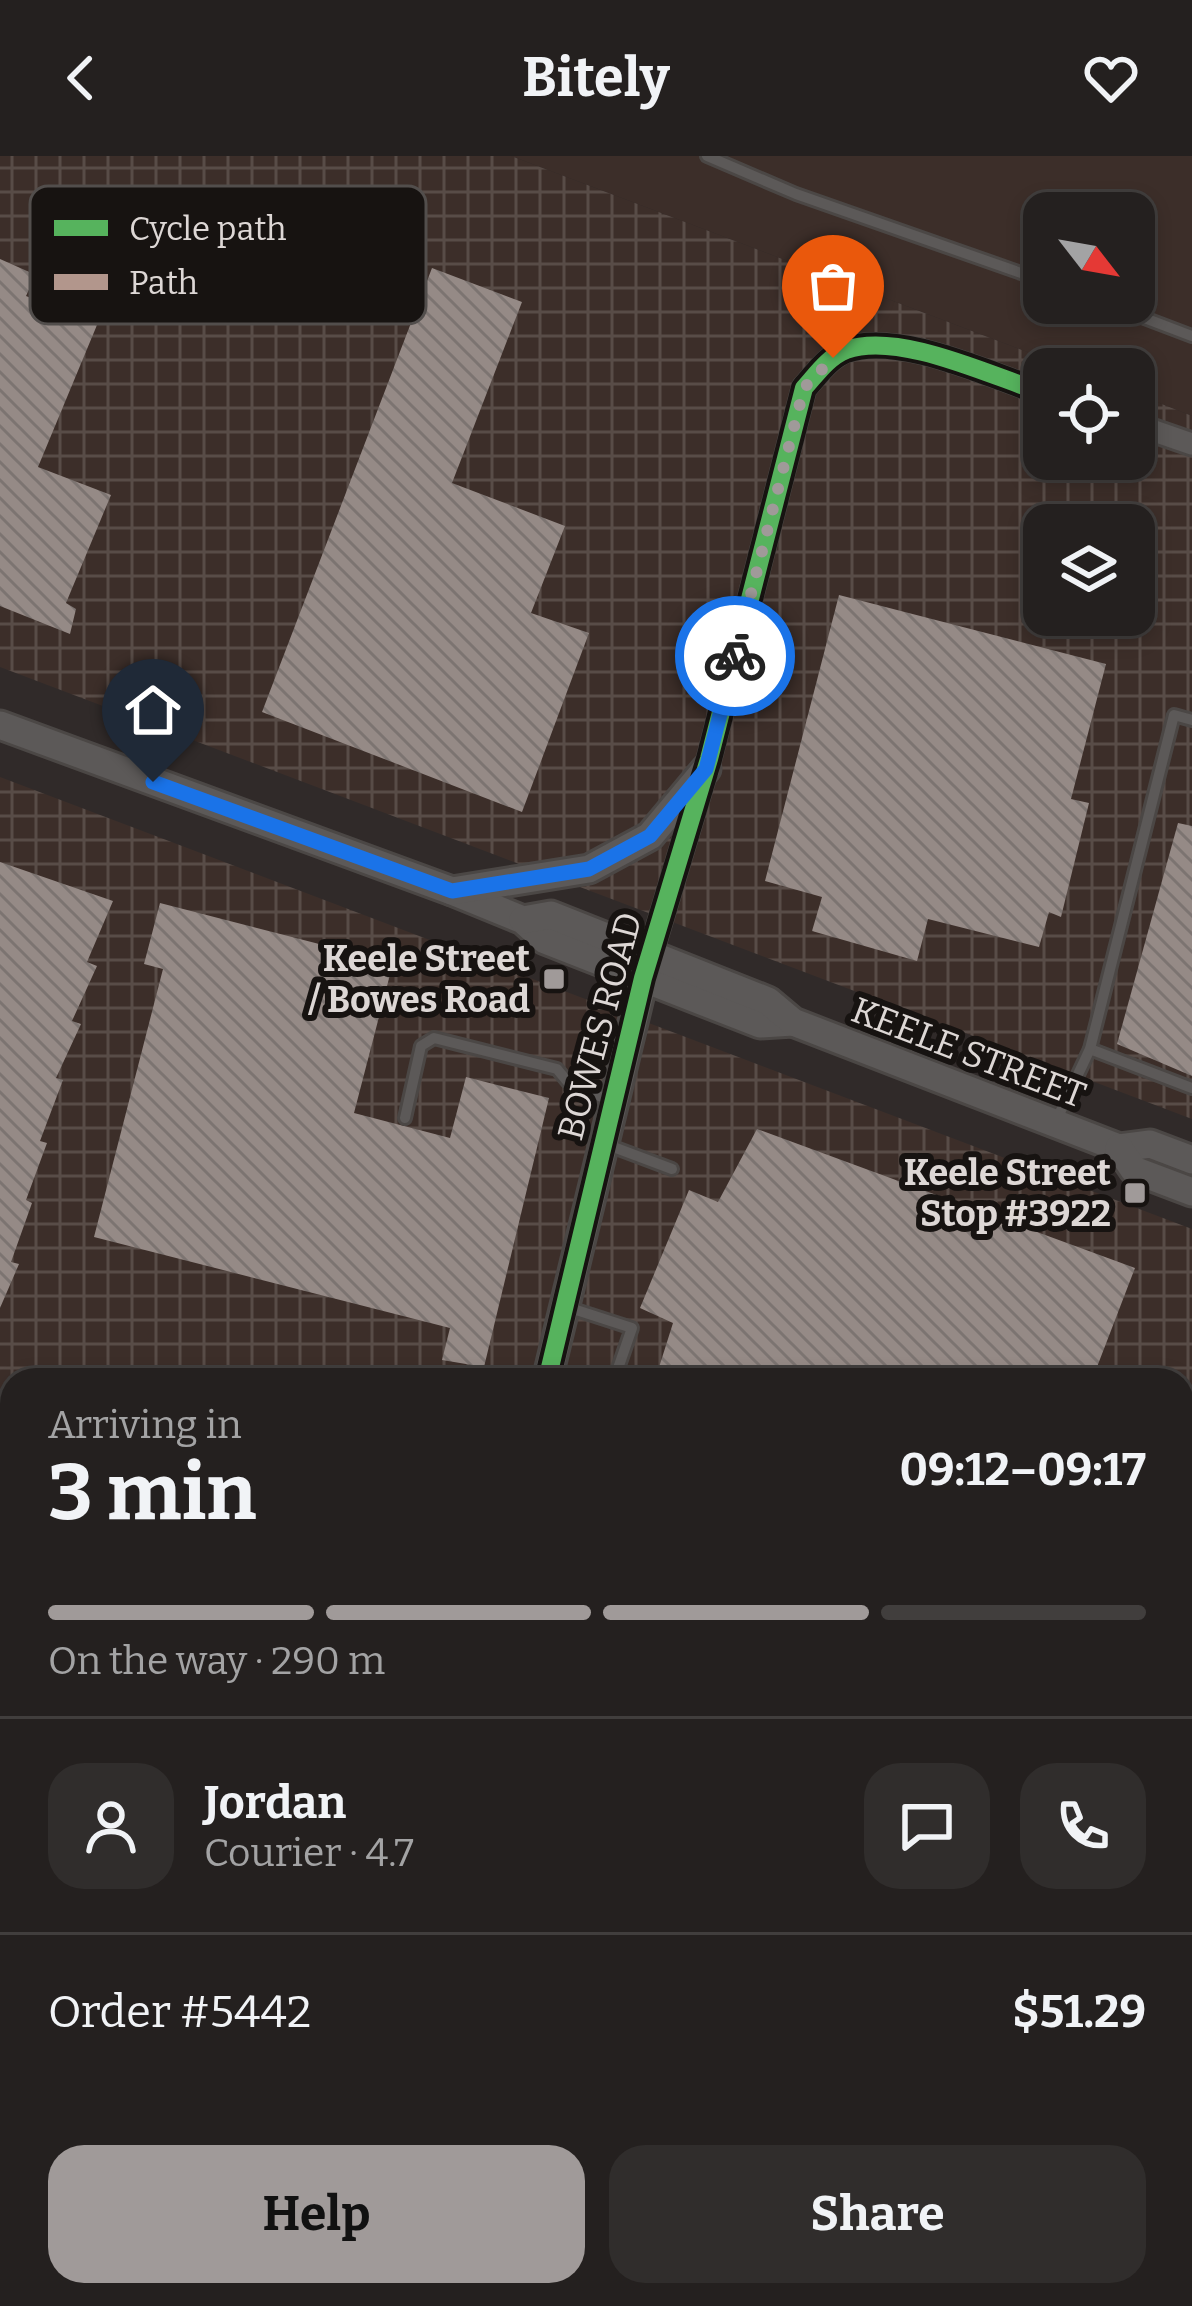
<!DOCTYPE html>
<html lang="en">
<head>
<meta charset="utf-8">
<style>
  :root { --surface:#24201f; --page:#302d2c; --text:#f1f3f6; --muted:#a3a3a4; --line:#413e3d; --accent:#a09a99 }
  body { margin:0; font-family:Bitter,serif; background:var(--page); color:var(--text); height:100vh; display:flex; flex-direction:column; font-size:45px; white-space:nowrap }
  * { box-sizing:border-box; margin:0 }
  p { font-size:39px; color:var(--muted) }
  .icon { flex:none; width:66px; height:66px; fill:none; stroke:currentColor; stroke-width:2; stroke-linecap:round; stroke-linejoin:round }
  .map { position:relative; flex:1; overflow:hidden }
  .sheet { position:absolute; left:0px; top:1212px; width:1194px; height:939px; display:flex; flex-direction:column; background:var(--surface); border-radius:36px 36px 0 0; box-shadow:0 6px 18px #0003,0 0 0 3px var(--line) }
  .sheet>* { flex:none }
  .needle { width:78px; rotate:121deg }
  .tools { position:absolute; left:1023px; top:36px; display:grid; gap:24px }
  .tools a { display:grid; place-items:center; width:132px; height:132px; border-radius:24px; background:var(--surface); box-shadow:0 6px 18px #0003,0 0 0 3px var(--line); font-size:60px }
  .pin { position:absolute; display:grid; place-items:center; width:102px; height:102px; color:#fff; margin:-123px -51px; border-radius:50% 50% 50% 0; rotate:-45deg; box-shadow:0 0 12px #0007 }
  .pin .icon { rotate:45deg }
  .courier { position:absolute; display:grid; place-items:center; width:120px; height:120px; margin:-60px; border:9px solid #1a73e8; border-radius:50%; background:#fff; color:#222; box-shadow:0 3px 15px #0007 }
  .head em { font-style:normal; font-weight:700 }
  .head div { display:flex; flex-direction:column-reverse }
  .head { display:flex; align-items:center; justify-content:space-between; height:204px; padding:0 48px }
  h1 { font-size:78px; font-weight:700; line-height:90px }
  .bar { display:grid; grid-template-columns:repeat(4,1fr); gap:18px 12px; align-content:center; height:144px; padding:0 48px }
  .bar i { height:15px; border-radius:9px; background:var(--line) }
  .bar .current { background:var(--accent) }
  .bar p { grid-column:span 4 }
  .line { display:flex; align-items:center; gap:30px; padding:0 48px; border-top:3px solid var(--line) }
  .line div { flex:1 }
  .round { display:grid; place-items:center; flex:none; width:126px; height:126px; border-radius:36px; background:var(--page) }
  .primary-button { display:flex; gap:24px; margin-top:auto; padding:24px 48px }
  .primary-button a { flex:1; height:138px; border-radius:36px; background:var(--accent); color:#111; font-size:48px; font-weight:700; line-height:138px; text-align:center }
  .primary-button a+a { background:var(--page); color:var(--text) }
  header { display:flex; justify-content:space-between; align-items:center; height:156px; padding:0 48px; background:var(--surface); font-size:54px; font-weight:700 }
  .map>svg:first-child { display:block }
  .built { fill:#3c2e29; fill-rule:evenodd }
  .industrial { fill:url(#industrial-grid); fill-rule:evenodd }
  .park { fill:#523124 }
  .building { fill:url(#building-back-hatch) }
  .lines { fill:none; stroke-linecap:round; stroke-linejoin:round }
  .lane-casing { stroke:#4b4745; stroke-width:16 }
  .street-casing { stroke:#4b4745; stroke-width:27 }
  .secondary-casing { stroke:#4b4745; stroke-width:33 }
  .lane { stroke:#5c5958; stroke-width:10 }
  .street { stroke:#5c5958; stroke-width:21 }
  .secondary { stroke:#5c5958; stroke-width:27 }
  .rail-casing { stroke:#666261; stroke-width:9 }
  .rail { stroke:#171311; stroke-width:4.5; stroke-dasharray:14; stroke-linecap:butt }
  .quiet { stroke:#b2968c; stroke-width:15; stroke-dasharray:30 15; stroke-linecap:butt }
  .cycleway-casing { stroke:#171311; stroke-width:26 }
  .cycleway { stroke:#56b35d; stroke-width:18 }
  .done { stroke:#a09a99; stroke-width:12; stroke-dasharray:0 21.6 }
  .route { stroke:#1a73e8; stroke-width:15 }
  .poi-dot { fill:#a09a99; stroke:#171311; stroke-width:4.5 }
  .labels { text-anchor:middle; stroke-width:12; stroke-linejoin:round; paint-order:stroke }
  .poi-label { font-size:36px; font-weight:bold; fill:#ddd7d5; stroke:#171311; text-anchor:end }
  .street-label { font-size:36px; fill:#ddd7d5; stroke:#171311 }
  .key { fill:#171311; stroke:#524e4c; stroke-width:3 }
  .key-label { font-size:33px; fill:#ddd7d5 }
</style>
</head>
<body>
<header><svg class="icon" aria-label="back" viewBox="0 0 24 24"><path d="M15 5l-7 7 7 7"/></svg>Bitely<svg class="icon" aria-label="heart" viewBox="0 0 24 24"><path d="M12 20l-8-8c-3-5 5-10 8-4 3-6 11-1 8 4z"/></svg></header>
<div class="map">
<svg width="1192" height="2150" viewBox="0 0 1192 2150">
  <defs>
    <pattern id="industrial-grid" width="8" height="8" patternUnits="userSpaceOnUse" patternTransform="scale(3)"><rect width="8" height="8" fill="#3c2e29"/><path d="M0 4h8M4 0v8" fill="none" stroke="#584c47"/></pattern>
    <pattern id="building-back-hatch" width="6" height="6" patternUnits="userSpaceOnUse" patternTransform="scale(3)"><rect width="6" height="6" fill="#958a86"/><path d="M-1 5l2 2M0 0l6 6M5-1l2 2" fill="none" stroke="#7c7471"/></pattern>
  </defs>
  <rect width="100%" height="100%" fill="#302a29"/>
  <path class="built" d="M511,0H1192V260L1134,237V213H1072ZM1044,57H1134V147H1044Z"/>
  <g class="industrial">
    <path d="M0,0H511L1072,213H1044V303H1134V237L1192,260V963L0,511ZM1044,369H1134V459H1044Z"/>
    <polygon points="0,621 1192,1073 1192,1623 1182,1644 1182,1224 12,1224 12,2139 950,2139 945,2150 0,2150"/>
  </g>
  <polygon class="park" points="1192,1623 1192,2150 945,2150 950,2139 1182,2139 1182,1644"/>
  <g class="building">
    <polygon points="0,103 36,119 26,140 97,169 38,311 111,339 66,447 76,453 70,478 0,450"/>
    <polygon points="432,112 522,146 452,327 565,370 531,457 589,477 522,656 262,556"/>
    <polygon points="839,439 1106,508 1071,643 1089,647 1061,761 1049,756 1039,791 928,763 917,805 812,775 822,741 765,725"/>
    <polygon points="1178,667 1192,670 1192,920 1117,888"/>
    <polygon points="0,706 113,745 87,806 97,810 72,865 81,868 56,922 63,924 40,985 47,987 26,1044 32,1047 11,1106 19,1108 0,1152"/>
    <polygon points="160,747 393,807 354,957 450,982 466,921 549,942 484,1211 442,1204 450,1172 94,1081 163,813 144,808"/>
    <polygon points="757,973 1135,1112 1092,1224 655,1224 673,1167 640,1152 689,1034 718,1046"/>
  </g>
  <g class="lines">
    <g class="lane-casing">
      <g id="lane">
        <polyline points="707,0 796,38 1044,125"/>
        <polyline points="1105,147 1192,180"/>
        <polyline points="1090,893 1192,932"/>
        <polyline points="405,962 421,890 434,882 557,913 572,931 611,944"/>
        <polyline points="1056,965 1090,893 1174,559 1192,564"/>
        <polyline points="608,989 672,1013"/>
        <polyline points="567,1151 632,1172 614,1224"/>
        <polyline points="0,1368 12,1317"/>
        <polyline points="0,1422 12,1425"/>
        <polyline points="0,1538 12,1540"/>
        <polyline points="0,1584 12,1586"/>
        <polyline points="100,2139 145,2149"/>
        <polyline points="197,2139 305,2139"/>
        <polyline points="326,2150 329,2139"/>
        <polyline points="435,2150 439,2139"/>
      </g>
    </g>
    <g class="street-casing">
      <g id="street">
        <polyline points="1134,268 1192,288"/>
        <path d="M650,799L709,603L804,232C816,219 828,201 846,194C899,175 991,220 1044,237"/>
      </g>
    </g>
    <g class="secondary-casing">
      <g id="secondary">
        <polyline points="0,569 452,735 523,764 545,784 760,868 793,866"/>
        <polyline points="452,735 589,713 650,680 706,613"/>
        <polyline points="523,764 551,759 768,845 793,866 1119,992 1150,988 1192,1004"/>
        <polyline points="1119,992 1134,1014 1192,1036"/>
        <polyline points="547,1224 647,808"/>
        <polyline points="0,2065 12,2066"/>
      </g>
    </g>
    <use href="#lane" class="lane"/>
    <use href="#street" class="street"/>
    <use href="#secondary" class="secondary"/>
    <g class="rail-casing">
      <g id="rail">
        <polyline points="1182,1642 1192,1621"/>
        <polyline points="907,2150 914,2139"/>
        <polyline points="935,2150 940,2139"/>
      </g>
    </g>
    <use href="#rail" class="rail"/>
    <g class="quiet">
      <polyline points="1182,2095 1192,2081"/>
      <polyline points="1144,2150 1151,2139"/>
    </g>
    <g class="cycleway-casing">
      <path id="cycleway" d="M547,1224L643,822L709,603L804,232C816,219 828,201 846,194C899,175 991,220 1044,237"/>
    </g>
    <use href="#cycleway" class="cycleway"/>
  </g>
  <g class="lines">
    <polyline class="done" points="735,500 804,232 833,202"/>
    <polyline class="route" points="153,626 452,735 589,713 650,680 706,613 735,500"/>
  </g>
  <g class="poi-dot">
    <rect x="542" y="811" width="24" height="24" rx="6"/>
    <rect x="1123" y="1025" width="24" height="24" rx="6"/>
  </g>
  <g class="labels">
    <g class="poi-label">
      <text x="530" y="815">Keele Street<tspan x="530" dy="41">/ Bowes Road</tspan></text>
      <text x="1111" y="1029">Keele Street<tspan x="1111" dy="41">Stop #3922</tspan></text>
    </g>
    <g class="street-label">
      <text transform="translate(599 870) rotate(-75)" y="13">BOWES ROAD</text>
      <text transform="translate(969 896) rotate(21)" y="13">KEELE STREET</text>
    </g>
  </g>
  <rect x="30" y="30" width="396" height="138" rx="18" class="key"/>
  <rect x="54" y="64" width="54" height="16" fill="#56b35d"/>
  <rect x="54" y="118" width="54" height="16" fill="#b2968c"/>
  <g class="key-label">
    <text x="129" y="84">Cycle path</text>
    <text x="129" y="138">Path</text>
  </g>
</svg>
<div class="tools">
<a><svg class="needle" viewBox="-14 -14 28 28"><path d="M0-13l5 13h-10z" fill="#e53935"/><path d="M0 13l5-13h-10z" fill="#a3a3a4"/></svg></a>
<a><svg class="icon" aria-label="locate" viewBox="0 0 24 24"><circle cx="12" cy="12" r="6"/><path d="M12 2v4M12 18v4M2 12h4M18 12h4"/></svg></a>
<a><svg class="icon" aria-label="layers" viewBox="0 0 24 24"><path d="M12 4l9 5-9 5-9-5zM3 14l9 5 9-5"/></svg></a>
</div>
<div class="pin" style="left:833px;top:202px;background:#ea580c"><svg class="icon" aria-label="bag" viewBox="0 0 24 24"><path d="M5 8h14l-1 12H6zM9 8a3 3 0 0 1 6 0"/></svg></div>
<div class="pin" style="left:153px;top:626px;background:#1f2937"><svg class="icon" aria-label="home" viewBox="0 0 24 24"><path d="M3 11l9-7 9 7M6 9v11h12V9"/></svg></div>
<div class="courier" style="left:735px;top:500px"><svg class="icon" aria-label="bike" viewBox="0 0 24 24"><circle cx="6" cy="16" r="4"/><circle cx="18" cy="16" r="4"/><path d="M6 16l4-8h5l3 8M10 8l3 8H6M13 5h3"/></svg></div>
<section class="sheet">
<div class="head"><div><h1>3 min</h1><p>Arriving in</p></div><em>09:12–09:17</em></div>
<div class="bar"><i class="current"></i><i class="current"></i><i class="current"></i><i></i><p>On the way · 290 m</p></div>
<div class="line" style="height:216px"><a class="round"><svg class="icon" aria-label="person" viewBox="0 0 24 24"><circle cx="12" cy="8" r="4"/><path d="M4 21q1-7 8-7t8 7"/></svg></a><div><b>Jordan</b><p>Courier · 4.7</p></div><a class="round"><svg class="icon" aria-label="chat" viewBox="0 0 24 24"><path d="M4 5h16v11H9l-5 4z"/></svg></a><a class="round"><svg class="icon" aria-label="phone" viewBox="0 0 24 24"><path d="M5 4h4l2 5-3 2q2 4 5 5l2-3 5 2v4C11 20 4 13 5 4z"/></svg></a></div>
<div class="line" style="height:156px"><div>Order #5442</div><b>$51.29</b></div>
<div class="primary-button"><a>Help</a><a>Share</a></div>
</section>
</div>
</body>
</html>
